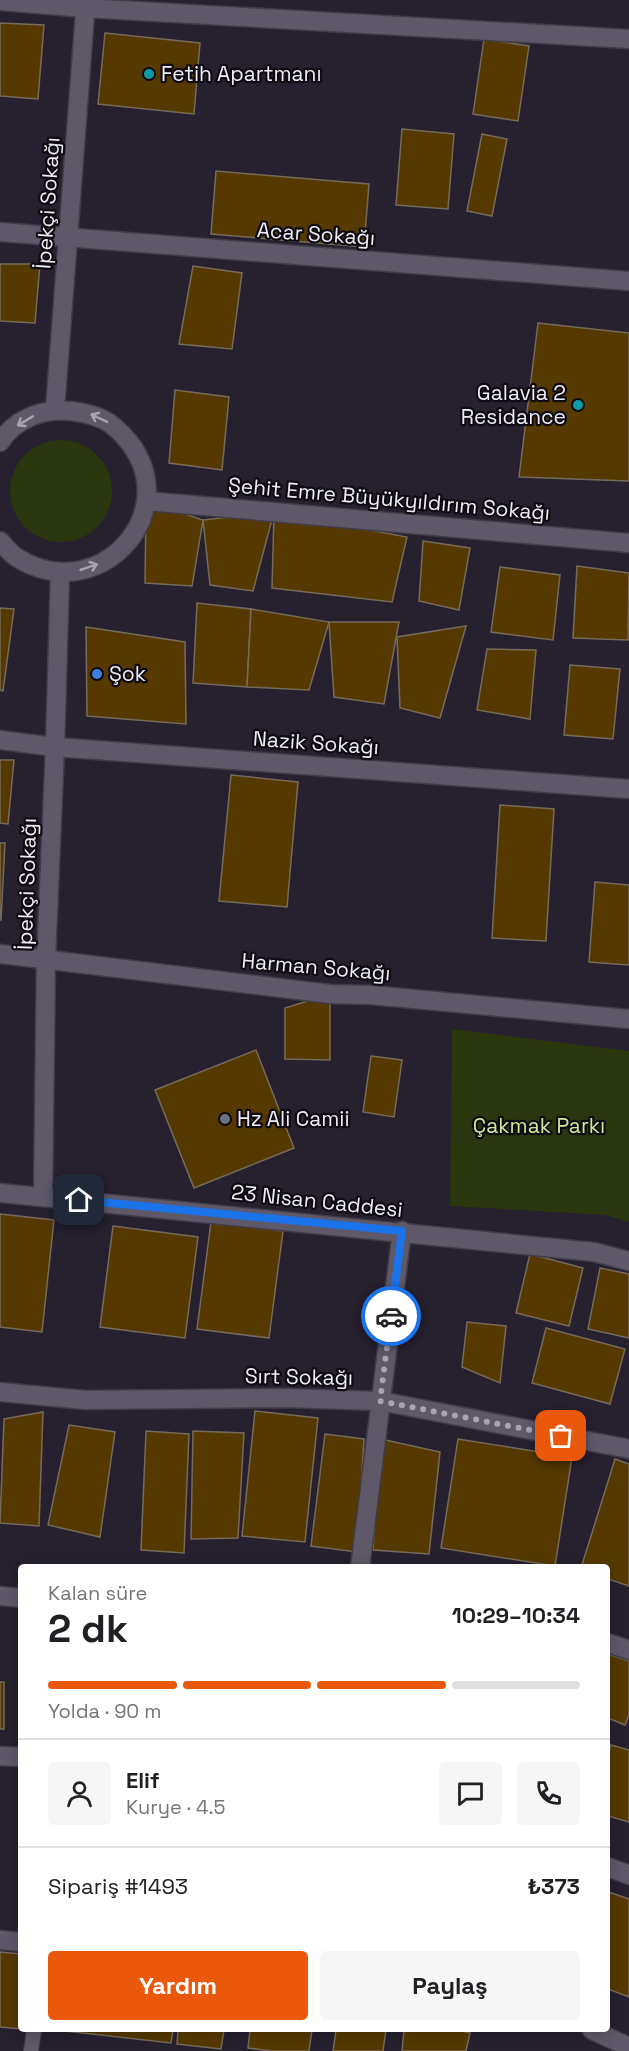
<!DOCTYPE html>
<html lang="tr">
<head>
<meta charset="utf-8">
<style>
  :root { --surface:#fff; --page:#f6f6f6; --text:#202124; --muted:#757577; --line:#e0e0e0; --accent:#ea580c }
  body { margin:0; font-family:"Space Grotesk",sans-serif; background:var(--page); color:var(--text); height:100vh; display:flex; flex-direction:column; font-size:22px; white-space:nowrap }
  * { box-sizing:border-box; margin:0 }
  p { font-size:20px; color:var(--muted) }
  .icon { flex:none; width:33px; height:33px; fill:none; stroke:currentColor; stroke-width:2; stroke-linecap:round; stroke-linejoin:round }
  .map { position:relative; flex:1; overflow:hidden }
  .drawer { position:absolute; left:18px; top:1564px; width:592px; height:468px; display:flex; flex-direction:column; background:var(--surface); border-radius:6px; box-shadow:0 3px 15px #0003 }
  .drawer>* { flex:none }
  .pin { position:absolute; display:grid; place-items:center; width:51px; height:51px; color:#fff; margin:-26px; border-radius:12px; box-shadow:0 3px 9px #0006 }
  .courier { position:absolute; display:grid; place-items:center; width:60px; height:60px; margin:-30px; border:4px solid #1a73e8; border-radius:50%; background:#fff; color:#222; box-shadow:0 2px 8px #0007 }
  .overview em { font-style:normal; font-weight:600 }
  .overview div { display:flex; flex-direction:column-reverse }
  .overview { display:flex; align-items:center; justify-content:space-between; height:102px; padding:0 30px }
  h1 { font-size:39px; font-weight:600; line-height:45px }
  .bar { display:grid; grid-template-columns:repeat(4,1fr); gap:9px 6px; align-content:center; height:72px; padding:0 30px }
  .bar i { height:8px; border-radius:4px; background:var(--line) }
  .bar .current { background:var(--accent) }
  .bar p { grid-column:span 4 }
  .line { display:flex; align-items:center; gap:15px; padding:0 30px; border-top:2px solid var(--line) }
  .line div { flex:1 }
  .round { display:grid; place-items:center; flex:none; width:63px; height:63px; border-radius:6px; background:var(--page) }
  .action { display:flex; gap:12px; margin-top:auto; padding:12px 30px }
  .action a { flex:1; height:69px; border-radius:6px; background:var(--accent); color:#fff; font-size:24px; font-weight:600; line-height:69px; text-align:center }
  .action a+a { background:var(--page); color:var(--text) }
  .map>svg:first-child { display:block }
  .green { fill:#2a360d }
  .building { fill:#553900; stroke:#766b5a; stroke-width:1.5 }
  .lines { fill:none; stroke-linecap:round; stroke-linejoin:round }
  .lane-casing { stroke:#403c48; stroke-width:16 }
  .street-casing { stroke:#403c48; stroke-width:21 }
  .secondary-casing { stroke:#403c48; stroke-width:21 }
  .lane { stroke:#5e5869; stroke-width:14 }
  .street { stroke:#5e5869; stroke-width:18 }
  .secondary { stroke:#5e5869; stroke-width:18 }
  .oneway { stroke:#a6a2b0 }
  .done { stroke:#a9a5b0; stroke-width:6; stroke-dasharray:0 10.8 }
  .route { stroke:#1a73e8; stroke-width:8 }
  .culture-dot { fill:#0f9aa8; stroke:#0e0b12; stroke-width:2 }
  .shop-dot { fill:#3f7fe0; stroke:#0e0b12; stroke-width:2 }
  .worship-dot { fill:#6b7280; stroke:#0e0b12; stroke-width:2 }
  .labels { text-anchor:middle; stroke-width:4.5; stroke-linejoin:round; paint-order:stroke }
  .poi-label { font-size:21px; fill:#efecf6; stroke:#0e0b12; text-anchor:start }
  .street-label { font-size:21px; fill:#efecf6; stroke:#0e0b12 }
  .park-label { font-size:21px; fill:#cde999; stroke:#0e0b12 }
</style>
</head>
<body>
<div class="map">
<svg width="629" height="2051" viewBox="0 0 629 2051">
  <rect width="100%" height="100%" fill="#26202f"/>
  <g class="green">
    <circle cx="61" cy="491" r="51"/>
    <polygon points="452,1029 629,1051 629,1222 605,1215 450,1206"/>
  </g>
  <g class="building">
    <polygon points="0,23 44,25 38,99 0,96"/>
    <polygon points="105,33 200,43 194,114 98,104"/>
    <polygon points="484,39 529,46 518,121 473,114"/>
    <polygon points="402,129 454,134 448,209 396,205"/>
    <polygon points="482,134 507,139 492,216 467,211"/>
    <polygon points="216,171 369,184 364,247 211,234"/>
    <polygon points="0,264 40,264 35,323 0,321"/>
    <polygon points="193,266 242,273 232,349 179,344"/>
    <polygon points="538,323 629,333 629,481 519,477"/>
    <polygon points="175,390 229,397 222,470 169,463"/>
    <polygon points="146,501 203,520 192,586 145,583"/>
    <polygon points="274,512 407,537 392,602 272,588"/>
    <polygon points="274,512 253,591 210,585 203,520"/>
    <polygon points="423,541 470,548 459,610 419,601"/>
    <polygon points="577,566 629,573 628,640 573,638"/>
    <polygon points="500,567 560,575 553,640 491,632"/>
    <polygon points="197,603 251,609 247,687 193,683"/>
    <polygon points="0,608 14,609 3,691 0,690"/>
    <polygon points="251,609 329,622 309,690 247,687"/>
    <polygon points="329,622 399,622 384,704 334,697"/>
    <polygon points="466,626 440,718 400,708 397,637"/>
    <polygon points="86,627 185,642 186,724 87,716"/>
    <polygon points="487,649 536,650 530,719 477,710"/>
    <polygon points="570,665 620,669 613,739 564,735"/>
    <polygon points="0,760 14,760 8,824 0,823"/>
    <polygon points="231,775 298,782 287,907 219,901"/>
    <polygon points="500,805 554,809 546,941 492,938"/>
    <polygon points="0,843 5,843 1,920 0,920"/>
    <polygon points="595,882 629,885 629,965 589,962"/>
    <polygon points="330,994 330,1060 285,1059 285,1008"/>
    <polygon points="256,1050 294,1148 194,1188 155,1090"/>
    <polygon points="371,1056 402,1060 394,1117 363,1112"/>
    <polygon points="0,1214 54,1220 42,1332 0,1327"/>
    <polygon points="211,1222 283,1231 269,1338 197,1329"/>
    <polygon points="113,1226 198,1237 185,1338 100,1327"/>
    <polygon points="530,1254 583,1268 569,1326 516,1313"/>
    <polygon points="600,1268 629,1274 629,1338 588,1329"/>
    <polygon points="467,1322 506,1326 500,1383 462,1367"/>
    <polygon points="546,1328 625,1349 610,1404 532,1383"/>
    <polygon points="255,1411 318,1418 305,1542 242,1536"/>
    <polygon points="43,1412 39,1526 0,1523 4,1419"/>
    <polygon points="69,1425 115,1432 100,1537 48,1525"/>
    <polygon points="146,1431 189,1434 184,1553 141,1550"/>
    <polygon points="193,1431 244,1433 238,1538 191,1539"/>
    <polygon points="325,1434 364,1439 357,1552 311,1546"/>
    <polygon points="381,1439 440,1452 429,1554 373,1550"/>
    <polygon points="458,1439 572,1457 555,1566 441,1548"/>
    <polygon points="615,1459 629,1464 629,1586 608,1579 608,1568 581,1568"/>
    <polygon points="608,1654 629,1661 629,1715 625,1725 608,1718"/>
    <rect x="0" y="1682" width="4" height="47"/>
    <polygon points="611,1745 629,1750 629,1822 608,1816 608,1756"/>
    <polygon points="609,1892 629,1899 629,1997 608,1989 608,1897"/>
    <polygon points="0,1952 21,1954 21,2029 0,2027"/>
    <polygon points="56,2030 173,2030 171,2043"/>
    <polygon points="178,2030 224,2030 221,2049 177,2044"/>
    <polygon points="250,2030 312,2030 309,2051 271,2051 248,2048"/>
    <polygon points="336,2030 386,2030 383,2051 333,2051"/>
    <polygon points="404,2030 458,2030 470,2033 466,2051 402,2051"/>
  </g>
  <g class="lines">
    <g class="lane-casing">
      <polyline id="lane" points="31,2051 34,2030"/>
    </g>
    <g class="street-casing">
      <g id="street">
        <polyline points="0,1 85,8 629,39"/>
        <polyline points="0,232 629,281"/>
        <polyline points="55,409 86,0"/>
        <path d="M0,442C16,418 44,408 71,411C99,415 111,420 129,442C185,514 97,609 16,557C10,553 5,546 0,541"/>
        <polyline points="146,501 629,543"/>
        <polyline points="0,740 55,747 629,789"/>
        <polyline points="0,954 330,994 371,995 629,1019"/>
        <polyline points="43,1197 46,959 55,747 60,573"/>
        <polyline points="0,1392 85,1400 284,1398 380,1401 629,1449"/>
        <polyline points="360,1568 402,1231"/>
        <polyline points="0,1596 21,1598"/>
        <polyline points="608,1643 629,1650"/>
        <polyline points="0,1756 21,1757"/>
        <polyline points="608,1867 629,1875"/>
        <polyline points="0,1940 21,1942"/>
        <polyline points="592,2030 629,2047"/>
      </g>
    </g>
    <g class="secondary-casing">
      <polyline id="secondary" points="0,1193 594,1252 629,1261"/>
    </g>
    <use href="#lane" class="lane"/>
    <use href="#street" class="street"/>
    <use href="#secondary" class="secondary"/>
  </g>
  <defs><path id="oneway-shaft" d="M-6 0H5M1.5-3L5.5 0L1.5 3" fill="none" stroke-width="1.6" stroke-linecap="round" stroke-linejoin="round" transform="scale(1.5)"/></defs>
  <g class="oneway">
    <use href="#oneway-shaft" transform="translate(99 418) rotate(-154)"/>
    <use href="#oneway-shaft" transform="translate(25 421) rotate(149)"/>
    <use href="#oneway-shaft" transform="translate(89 567) rotate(-19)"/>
  </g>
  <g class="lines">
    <polyline class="done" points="391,1316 380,1401 561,1436"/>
    <polyline class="route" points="79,1200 402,1231 391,1316"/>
  </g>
  <g class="culture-dot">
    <circle cx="149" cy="74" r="6"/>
    <circle cx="578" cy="405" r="6"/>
  </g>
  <circle class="shop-dot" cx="97" cy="674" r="6"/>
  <circle class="worship-dot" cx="225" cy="1119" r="6"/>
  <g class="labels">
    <g class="poi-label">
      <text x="161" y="81">Fetih Apartmanı</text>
      <text x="566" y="400" text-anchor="end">Galavia 2<tspan x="566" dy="24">Residance</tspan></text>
      <text x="109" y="681">Şok</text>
      <text x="237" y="1126">Hz Ali Camii</text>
    </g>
    <g class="street-label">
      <text transform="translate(48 203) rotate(-86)" y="7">İpekçi Sokağı</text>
      <text transform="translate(316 234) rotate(4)" y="7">Acar Sokağı</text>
      <text transform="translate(389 499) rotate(5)" y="7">Şehit Emre Büyükyıldırım Sokağı</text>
      <text transform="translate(316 743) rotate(4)" y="7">Nazik Sokağı</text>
      <text transform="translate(27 884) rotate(-88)" y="7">İpekçi Sokağı</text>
      <text transform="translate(316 967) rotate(5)" y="7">Harman Sokağı</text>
      <text transform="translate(317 1201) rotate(6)" y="7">23 Nisan Caddesi</text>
      <text transform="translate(299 1377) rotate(1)" y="7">Sırt Sokağı</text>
    </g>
    <g class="park-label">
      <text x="539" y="1133">Çakmak Parkı</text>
    </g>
  </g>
</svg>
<div class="pin" style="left:561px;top:1436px;background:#ea580c"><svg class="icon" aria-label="bag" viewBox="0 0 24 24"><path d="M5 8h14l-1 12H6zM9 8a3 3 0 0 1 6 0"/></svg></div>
<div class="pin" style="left:79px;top:1200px;background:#1f2937"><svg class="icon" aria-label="home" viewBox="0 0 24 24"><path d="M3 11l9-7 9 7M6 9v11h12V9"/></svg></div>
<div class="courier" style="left:391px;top:1316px"><svg class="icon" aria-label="car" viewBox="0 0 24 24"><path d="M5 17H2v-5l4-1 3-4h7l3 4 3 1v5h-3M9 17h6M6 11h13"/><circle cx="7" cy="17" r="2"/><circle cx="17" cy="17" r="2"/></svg></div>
<section class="drawer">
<div class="overview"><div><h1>2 dk</h1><p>Kalan süre</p></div><em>10:29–10:34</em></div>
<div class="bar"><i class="current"></i><i class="current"></i><i class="current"></i><i></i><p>Yolda · 90 m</p></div>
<div class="line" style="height:108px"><a class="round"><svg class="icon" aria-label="person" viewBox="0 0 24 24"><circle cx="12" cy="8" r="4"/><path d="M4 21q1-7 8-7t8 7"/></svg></a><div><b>Elif</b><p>Kurye · 4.5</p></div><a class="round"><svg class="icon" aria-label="chat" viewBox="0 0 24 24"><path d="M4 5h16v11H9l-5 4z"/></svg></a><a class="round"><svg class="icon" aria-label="phone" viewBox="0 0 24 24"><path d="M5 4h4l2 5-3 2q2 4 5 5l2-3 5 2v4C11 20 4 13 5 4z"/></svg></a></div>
<div class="line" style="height:78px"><div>Sipariş #1493</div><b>₺373</b></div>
<div class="action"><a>Yardım</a><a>Paylaş</a></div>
</section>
</div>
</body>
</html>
